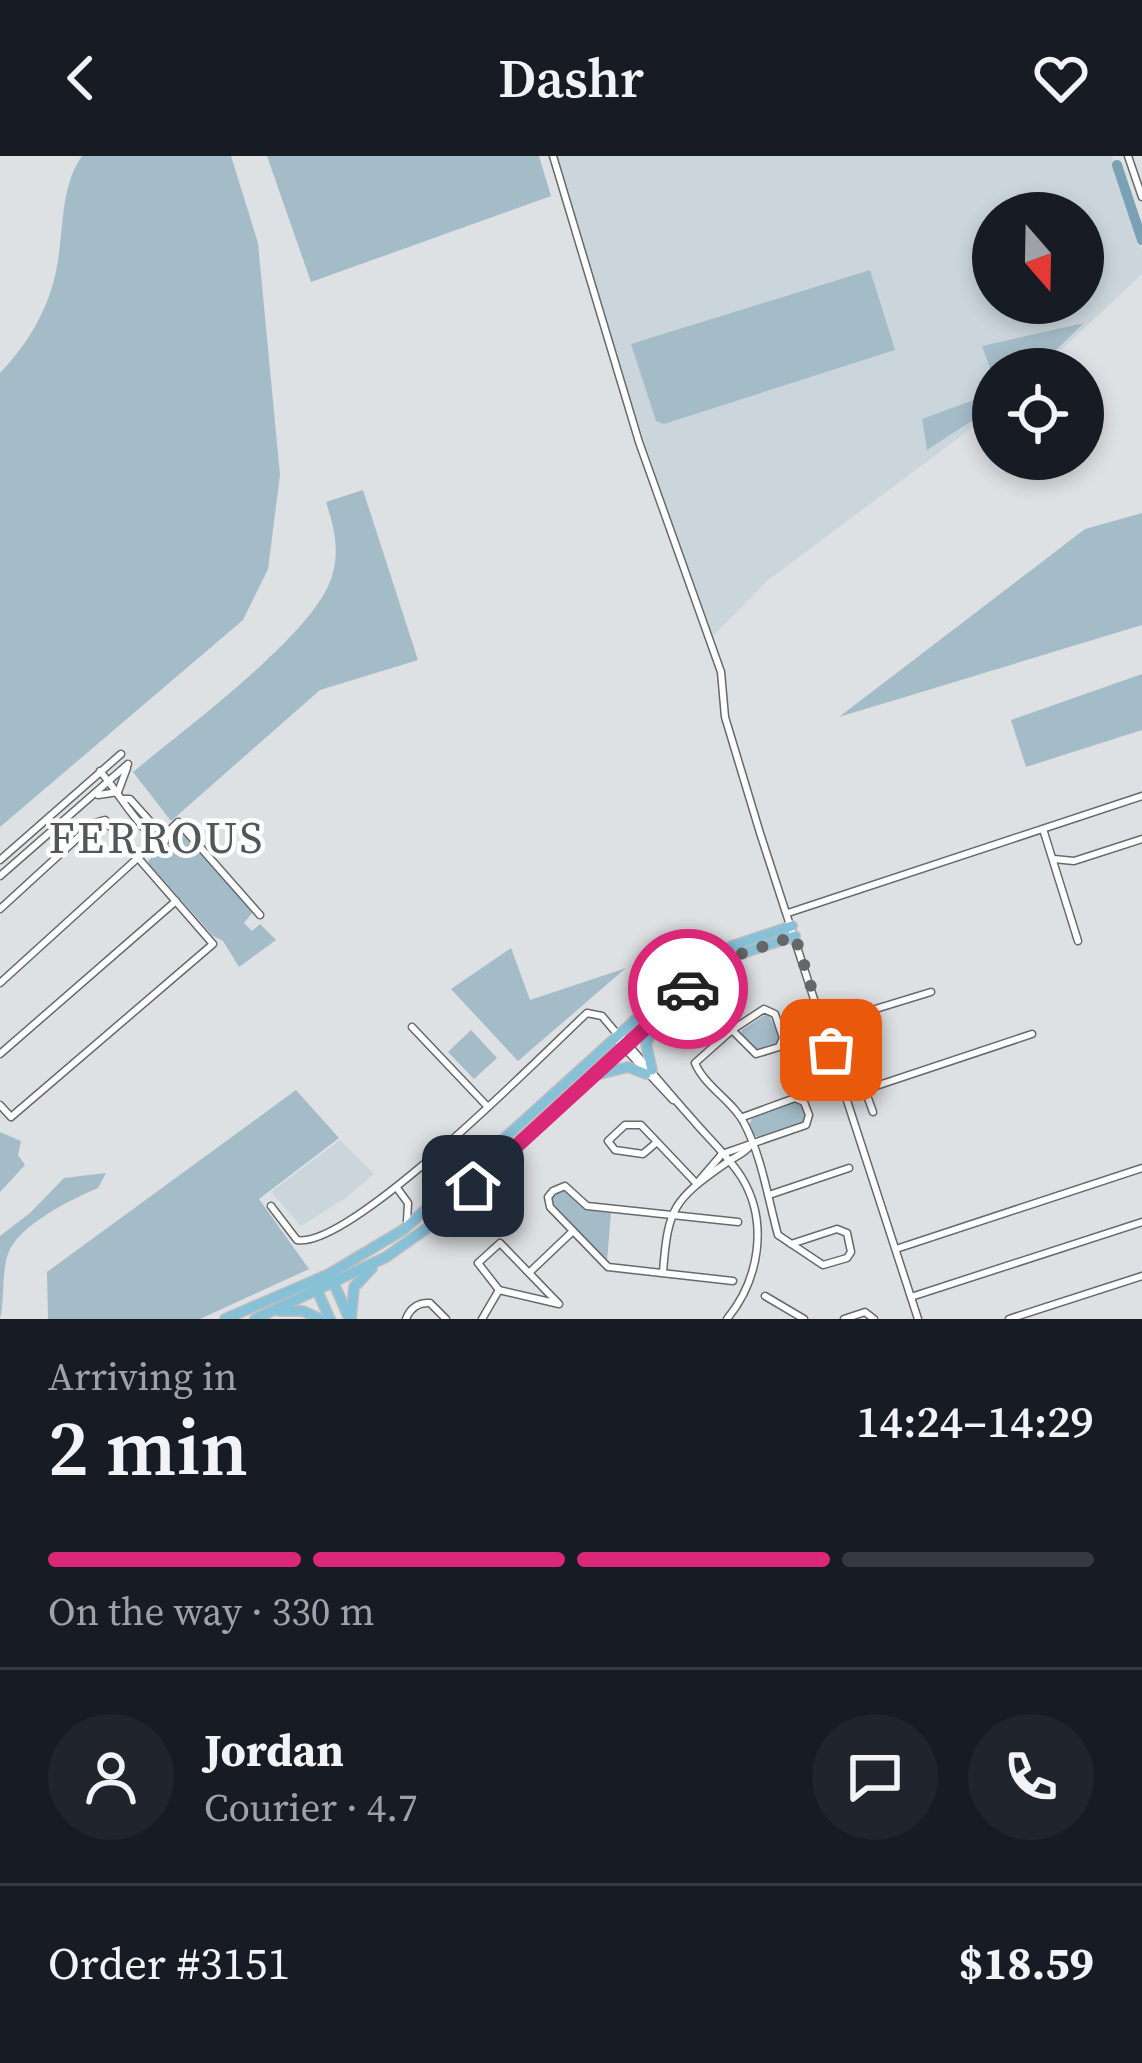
<!DOCTYPE html>
<html lang="en">
<head>
<meta charset="utf-8">
<style>
  :root { --surface:#171b24; --page:#20242c; --text:#f1f3f6; --muted:#9ea1a6; --line:#363941; --accent:#db2777 }
  body { margin:0; font-family:"Source Serif 4",serif; background:var(--page); color:var(--text); height:100vh; display:flex; flex-direction:column; font-size:45px; white-space:nowrap }
  * { box-sizing:border-box; margin:0 }
  p { font-size:39px; color:var(--muted) }
  .icon { flex:none; width:66px; height:66px; fill:none; stroke:currentColor; stroke-width:2; stroke-linecap:round; stroke-linejoin:round }
  .map { position:relative; height:1163px; overflow:hidden }
  .side { display:flex; flex-direction:column; background:var(--surface); flex:1 }
  .side>* { flex:none }
  .needle { width:78px; rotate:160deg }
  .buttons { position:absolute; left:972px; top:36px; display:grid; gap:24px }
  .buttons a { display:grid; place-items:center; width:132px; height:132px; border-radius:50%; background:var(--surface); box-shadow:0 6px 18px #0003; font-size:60px }
  .pin { position:absolute; display:grid; place-items:center; width:102px; height:102px; color:#fff; margin:-51px; border-radius:24px; box-shadow:0 6px 18px #0006 }
  .courier { position:absolute; display:grid; place-items:center; width:120px; height:120px; margin:-60px; border:9px solid #db2777; border-radius:50%; background:#fff; color:#222; box-shadow:0 3px 15px #0007 }
  .head em { font-style:normal; font-weight:600 }
  .head div { display:flex; flex-direction:column-reverse }
  .head { display:flex; align-items:center; justify-content:space-between; height:204px; padding:0 48px }
  h1 { font-size:78px; font-weight:600; line-height:90px }
  .bar { display:grid; grid-template-columns:repeat(4,1fr); gap:18px 12px; align-content:center; height:144px; padding:0 48px }
  .bar i { height:15px; border-radius:9px; background:var(--line) }
  .bar .current { background:var(--accent) }
  .bar p { grid-column:span 4 }
  .line { display:flex; align-items:center; gap:30px; padding:0 48px; border-top:3px solid var(--line) }
  .line div { flex:1 }
  .round { display:grid; place-items:center; flex:none; width:126px; height:126px; border-radius:63px; background:var(--page) }
  header { display:flex; justify-content:space-between; align-items:center; height:156px; padding:0 48px; background:var(--surface); font-size:54px; font-weight:600 }
  .map>svg:first-child { display:block }
  .built { fill:#cad6db; fill-rule:evenodd }
  .green { fill:#a4bcc8 }
  .lines { fill:none; stroke-linecap:round; stroke-linejoin:round }
  .river { stroke:#79a1b3; stroke-width:10 }
  .minor-casing { stroke:#666a6b; stroke-width:9 }
  .major-casing { stroke:#bdbdbd; stroke-width:12 }
  .minor { stroke:#fff; stroke-width:6 }
  .major { stroke:#86c1d8; stroke-width:9 }
  .done { stroke:#646667; stroke-width:12; stroke-dasharray:0 21.6 }
  .route { stroke:#db2777; stroke-width:15 }
  .labels { text-anchor:middle; stroke-width:9; stroke-linejoin:round; paint-order:stroke }
  .neighbourhood-label { font-size:45px; letter-spacing:3px; fill:#545759; stroke:#fff }
</style>
</head>
<body>
<header><svg class="icon" aria-label="back" viewBox="0 0 24 24"><path d="M15 5l-7 7 7 7"/></svg>Dashr<svg class="icon" aria-label="heart" viewBox="0 0 24 24"><path d="M12 20l-8-8c-3-5 5-10 8-4 3-6 11-1 8 4z"/></svg></header>
<div class="map">
<svg width="1142" height="1163" viewBox="0 0 1142 1163">
  <rect width="100%" height="100%" fill="#dee1e3"/>
  <g class="built">
    <path d="M550,0H1112L1142,95V118L1041,213H993V256L767,425L710,483ZM993,57H1083V147H993Z"/>
    <polygon points="340,984 374,1018 344,1043 301,1070 271,1036"/>
  </g>
  <g class="green">
    <path d="M82,0H231L258,87L280,319L268,413L243,464L0,671V217C28,188 50,151 57,110C64,74 60,31 82,0Z"/>
    <polygon points="267,0 539,0 551,40 311,126"/>
    <polygon points="870,114 895,194 664,268 656,265 631,188"/>
    <polygon points="1084,167 1036,213 993,213 993,220 982,190"/>
    <polygon points="993,237 993,251 927,294 922,263"/>
    <path d="M363,334L418,504L320,534L171,665L133,616C182,575 316,477 332,420C340,394 334,371 326,346Z"/>
    <polygon points="1142,357 1142,469 839,561 1085,373"/>
    <polygon points="1142,518 1142,574 1026,611 1011,564"/>
    <polygon points="181,675 246,745 252,757 244,767 252,775 260,768 276,784 239,811 223,785 213,780 150,709 148,705"/>
    <polygon points="511,792 530,844 626,812 518,905 451,833"/>
    <polygon points="768,857 780,882 777,890 758,896 741,879 742,874"/>
    <polygon points="471,874 497,902 474,923 448,896"/>
    <polygon points="296,934 339,982 259,1043 309,1113 200,1163 48,1163 47,1116"/>
    <polygon points="795,946 803,949 807,959 803,967 762,982 751,979 748,970 753,961"/>
    <polygon points="0,976 21,985 18,999 25,1009 0,1036"/>
    <path d="M106,1017L98,1032C72,1043 18,1069 8,1098C1,1118 5,1145 0,1163V1080L30,1057L64,1022Z"/>
    <polygon points="565,1034 586,1054 611,1057 607,1105 552,1046 553,1040"/>
  </g>
  <g class="lines">
    <polyline class="river" points="1117,9 1142,84"/>
    <g class="minor-casing">
      <g id="minor">
        <polyline points="553,0 639,286 721,516 725,561 760,677 918,1163"/>
        <polyline points="1128,0 1142,41"/>
        <path d="M100,615C119,637 129,658 149,677"/>
        <polyline points="98,639 118,636 127,612"/>
        <polyline points="124,643 130,643 155,671"/>
        <circle cx="157" cy="681" r="9"/>
        <polyline points="1043,673 1078,785"/>
        <polyline points="166,678 178,666 260,759"/>
        <polyline points="1054,703 1074,705 1142,683"/>
        <polyline points="0,704 121,598"/>
        <polyline points="0,720 128,608"/>
        <polyline points="0,753 94,667 105,664 213,788 11,961 0,949"/>
        <polyline points="788,757 1142,640"/>
        <polyline points="0,827 152,689"/>
        <polyline points="823,869 931,836"/>
        <polyline points="412,871 486,949"/>
        <path d="M732,874L756,898L779,891L783,882L775,858L764,853L732,874L695,907C705,931 733,945 744,967C762,1001 768,1043 778,1079C793,1089 808,1099 823,1109L847,1102L851,1096L847,1077L837,1073L791,1088"/>
        <path d="M619,878C644,907 668,936 693,964C709,983 729,1001 742,1022C769,1067 759,1124 727,1163"/>
        <polyline points="615,882 673,944"/>
        <polyline points="0,898 176,745"/>
        <polyline points="857,912 873,956"/>
        <polyline points="846,940 1032,878"/>
        <polyline points="657,986 643,998 615,994 608,985 625,969 641,969 696,1027"/>
        <polyline points="698,1026 722,998 806,969 809,959 804,946 795,942 743,961"/>
        <polyline points="397,1032 408,1047 407,1065"/>
        <polyline points="769,1039 849,1012"/>
        <path d="M271,1050L297,1084C350,1094 542,899 587,857L602,860L618,879"/>
        <polygon points="500,1087 559,1148 499,1134 478,1107"/>
        <polyline points="896,1093 1142,1012"/>
        <polyline points="532,1114 573,1075"/>
        <path d="M663,1116C668,1052 673,1044 726,1007C734,1001 742,999 749,991"/>
        <polyline points="733,1125 608,1111 550,1051 548,1041 553,1035 565,1030 587,1050 738,1066"/>
        <polyline points="765,1140 804,1163"/>
        <polyline points="911,1141 1142,1066"/>
        <path d="M406,1163C410,1152 419,1146 430,1147L446,1163"/>
        <polyline points="482,1163 499,1134"/>
        <polyline points="844,1163 865,1156 874,1163"/>
        <polyline points="1009,1163 1142,1120"/>
      </g>
    </g>
    <g class="major-casing">
      <g id="major">
        <polyline points="652,914 646,888 654,870"/>
        <polyline points="600,918 628,911 646,918"/>
        <polyline points="332,1123 349,1162"/>
        <polyline points="315,1130 330,1163"/>
        <polyline points="279,1155 303,1155 320,1163"/>
        <polyline points="225,1163 329,1118 403,1074 686,818 732,790 792,770"/>
        <polyline points="255,1163 386,1101 430,1070 690,832 737,799 795,780"/>
        <polyline points="351,1163 354,1131 372,1112"/>
      </g>
    </g>
    <use href="#minor" class="minor"/>
    <use href="#major" class="major"/>
  </g>
  <g class="lines">
    <polyline class="done" points="688,833 737,799 795,780 831,894"/>
    <polyline class="route" points="473,1030 688,833"/>
  </g>
  <g class="labels">
    <g class="neighbourhood-label">
      <text x="157" y="697">FERROUS</text>
    </g>
  </g>
</svg>
<div class="buttons">
<a><svg class="needle" viewBox="-14 -14 28 28"><path d="M0-13l5 13h-10z" fill="#e53935"/><path d="M0 13l5-13h-10z" fill="#9ea1a6"/></svg></a>
<a><svg class="icon" aria-label="locate" viewBox="0 0 24 24"><circle cx="12" cy="12" r="6"/><path d="M12 2v4M12 18v4M2 12h4M18 12h4"/></svg></a>
</div>
<div class="pin" style="left:831px;top:894px;background:#ea580c"><svg class="icon" aria-label="bag" viewBox="0 0 24 24"><path d="M5 8h14l-1 12H6zM9 8a3 3 0 0 1 6 0"/></svg></div>
<div class="pin" style="left:473px;top:1030px;background:#1f2937"><svg class="icon" aria-label="home" viewBox="0 0 24 24"><path d="M3 11l9-7 9 7M6 9v11h12V9"/></svg></div>
<div class="courier" style="left:688px;top:833px"><svg class="icon" aria-label="car" viewBox="0 0 24 24"><path d="M5 17H2v-5l4-1 3-4h7l3 4 3 1v5h-3M9 17h6M6 11h13"/><circle cx="7" cy="17" r="2"/><circle cx="17" cy="17" r="2"/></svg></div>
</div>
<section class="side">
<div class="head"><div><h1>2 min</h1><p>Arriving in</p></div><em>14:24–14:29</em></div>
<div class="bar"><i class="current"></i><i class="current"></i><i class="current"></i><i></i><p>On the way · 330 m</p></div>
<div class="line" style="height:216px"><a class="round"><svg class="icon" aria-label="person" viewBox="0 0 24 24"><circle cx="12" cy="8" r="4"/><path d="M4 21q1-7 8-7t8 7"/></svg></a><div><b>Jordan</b><p>Courier · 4.7</p></div><a class="round"><svg class="icon" aria-label="chat" viewBox="0 0 24 24"><path d="M4 5h16v11H9l-5 4z"/></svg></a><a class="round"><svg class="icon" aria-label="phone" viewBox="0 0 24 24"><path d="M5 4h4l2 5-3 2q2 4 5 5l2-3 5 2v4C11 20 4 13 5 4z"/></svg></a></div>
<div class="line" style="height:156px"><div>Order #3151</div><b>$18.59</b></div>
</section>
</body>
</html>
